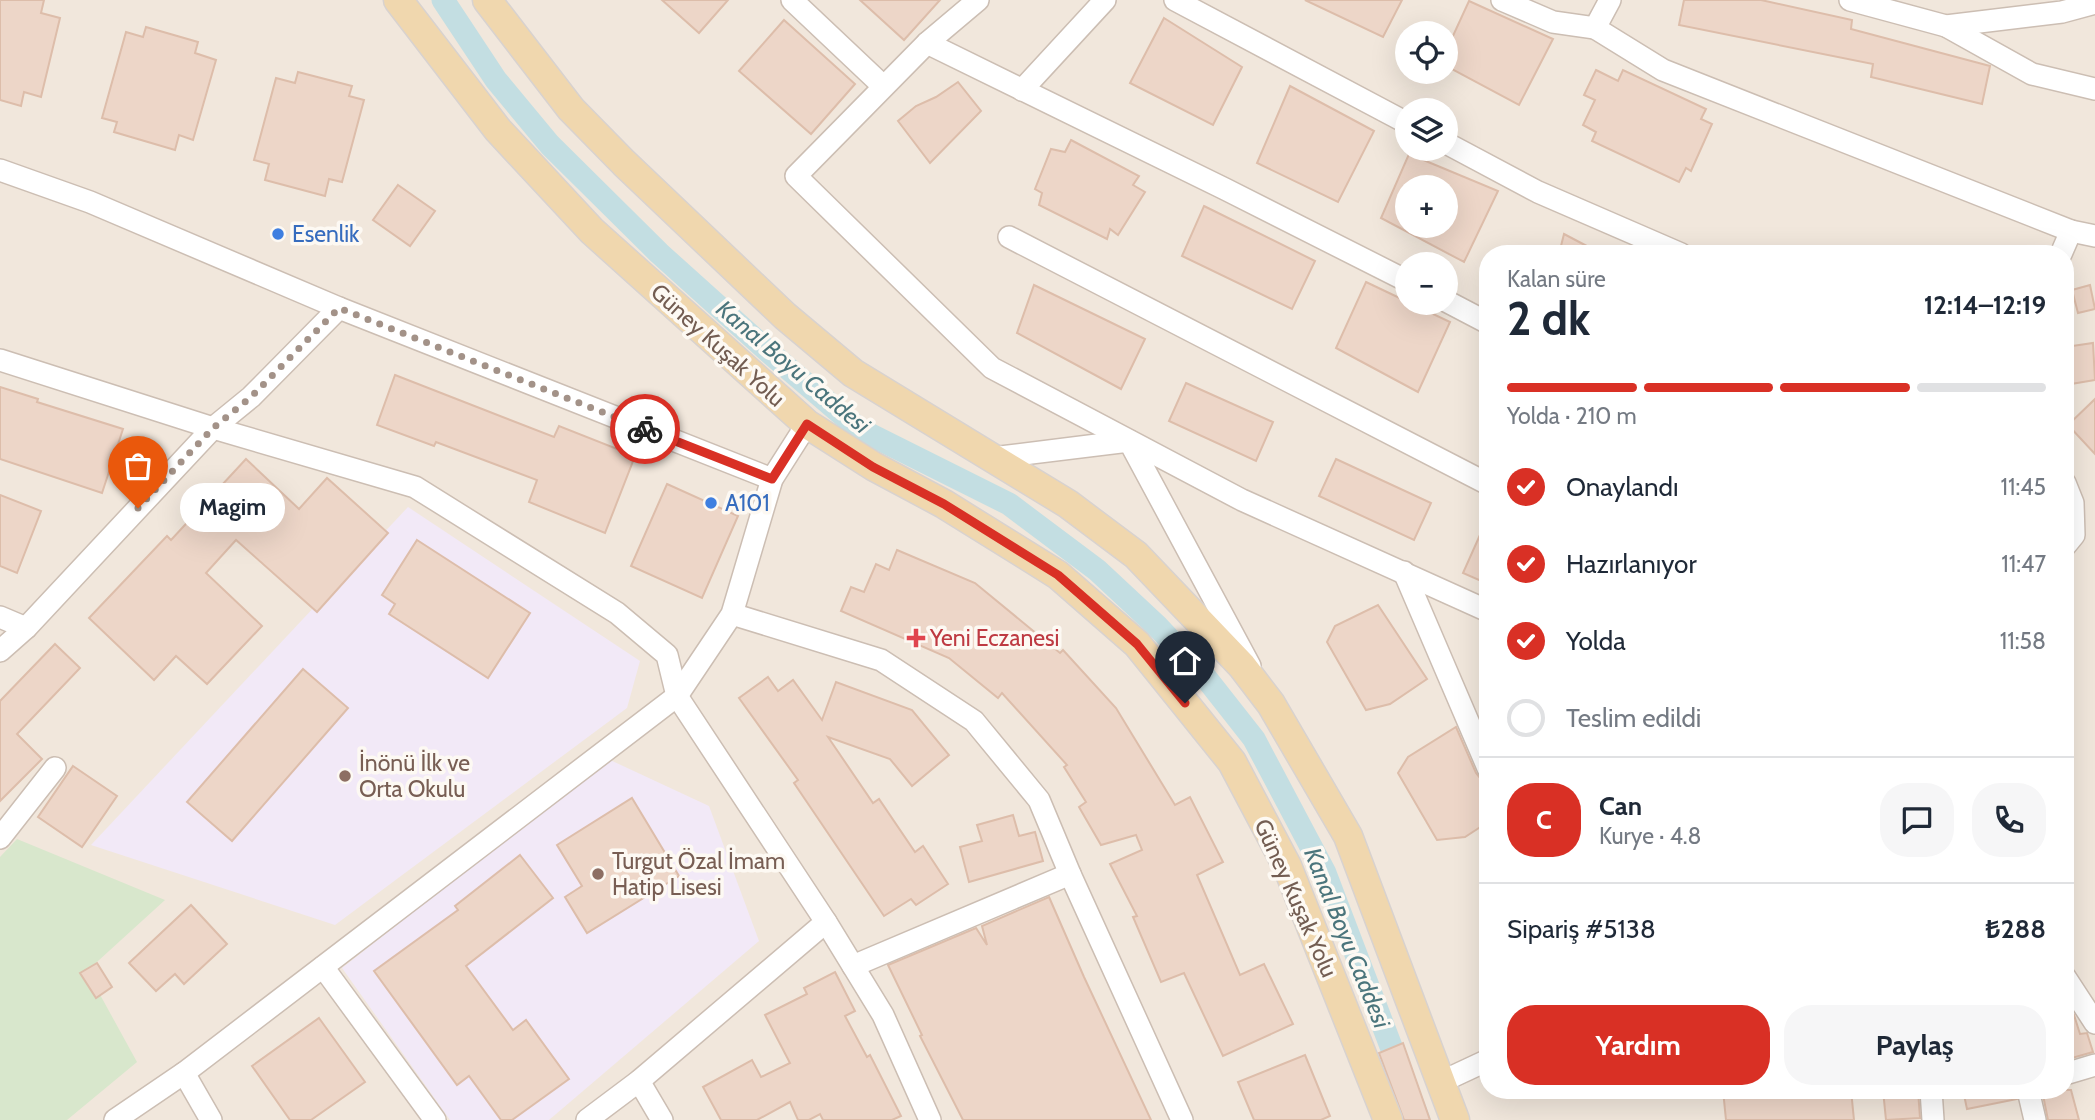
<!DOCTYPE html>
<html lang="tr">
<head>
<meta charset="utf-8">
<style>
  :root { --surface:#fff; --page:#f6f6f7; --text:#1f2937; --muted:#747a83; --line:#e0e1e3; --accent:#d93025 }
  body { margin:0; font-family:Cabin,sans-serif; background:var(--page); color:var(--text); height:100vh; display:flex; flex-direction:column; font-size:26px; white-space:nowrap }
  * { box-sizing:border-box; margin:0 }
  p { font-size:23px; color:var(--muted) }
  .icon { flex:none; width:38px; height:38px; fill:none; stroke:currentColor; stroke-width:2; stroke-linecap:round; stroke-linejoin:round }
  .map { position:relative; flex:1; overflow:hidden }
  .drawer { position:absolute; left:1479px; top:245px; width:595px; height:854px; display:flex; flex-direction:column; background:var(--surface); border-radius:28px; box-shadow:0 7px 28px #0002 }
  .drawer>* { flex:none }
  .fabs { position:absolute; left:1395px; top:21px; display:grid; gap:14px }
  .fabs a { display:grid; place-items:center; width:63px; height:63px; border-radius:50%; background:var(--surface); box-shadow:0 7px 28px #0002; font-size:35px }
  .pin { position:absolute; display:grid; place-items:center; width:60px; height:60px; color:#fff; margin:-72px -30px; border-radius:50% 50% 50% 0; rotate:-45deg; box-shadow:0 0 7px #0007 }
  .pin .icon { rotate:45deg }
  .courier { position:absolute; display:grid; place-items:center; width:70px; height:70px; margin:-35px; border:5px solid #d93025; border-radius:50%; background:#fff; color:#222; box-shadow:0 2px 9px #0007 }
  .bubble { position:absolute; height:49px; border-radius:24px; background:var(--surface); box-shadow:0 7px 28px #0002; font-size:23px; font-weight:800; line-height:49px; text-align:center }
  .headline em { font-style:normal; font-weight:800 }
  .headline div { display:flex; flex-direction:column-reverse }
  .headline { display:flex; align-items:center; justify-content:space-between; height:119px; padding:0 28px }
  h1 { font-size:46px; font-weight:800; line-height:52px }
  .bar { display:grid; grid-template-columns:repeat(4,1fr); gap:10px 7px; align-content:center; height:84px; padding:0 28px }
  .bar i { height:9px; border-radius:5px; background:var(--line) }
  .bar .on { background:var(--accent) }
  .bar p { grid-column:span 4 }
  .line { display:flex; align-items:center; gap:18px; padding:0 28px; border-top:2px solid var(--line) }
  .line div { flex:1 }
  .round { display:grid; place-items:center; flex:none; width:74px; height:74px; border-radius:28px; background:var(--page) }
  ol { padding:0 28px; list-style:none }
  li { display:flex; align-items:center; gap:21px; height:77px }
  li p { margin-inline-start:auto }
  li .icon { padding:7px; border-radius:50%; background:var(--accent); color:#fff; stroke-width:4 }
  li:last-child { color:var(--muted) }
  li i { width:38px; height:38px; border:4px solid var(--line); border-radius:50% }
  .cta { display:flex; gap:14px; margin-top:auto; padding:14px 28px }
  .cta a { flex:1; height:80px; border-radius:28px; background:var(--accent); color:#fff; font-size:28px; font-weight:800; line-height:80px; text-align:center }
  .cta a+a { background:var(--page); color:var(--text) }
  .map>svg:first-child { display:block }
  .residential { fill:#f1e7dc; fill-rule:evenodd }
  .education { fill:#f2e9f7 }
  .green { fill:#d8e7cc }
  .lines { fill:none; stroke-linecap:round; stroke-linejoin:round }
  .canal { stroke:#c3dee2; stroke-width:23 }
  .building { fill:#edd6c8; stroke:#ddbdaa; stroke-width:2; fill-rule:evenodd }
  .minor-casing { stroke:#ccbeb3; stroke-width:24 }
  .major-casing { stroke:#d8d2cf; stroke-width:31 }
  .minor { stroke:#fff; stroke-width:21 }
  .major { stroke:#f0d7ae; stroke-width:28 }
  .done { stroke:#a39288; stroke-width:7; stroke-dasharray:0 12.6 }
  .route { stroke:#d93025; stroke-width:9 }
  .shop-dot { fill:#3f7fe0; stroke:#fdf9f3; stroke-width:2.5 }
  .health-dot { fill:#e0444e; stroke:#fdf9f3; stroke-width:2.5 }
  .education-dot { fill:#8d6e63; stroke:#fdf9f3; stroke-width:2.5 }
  .labels { text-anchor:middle; stroke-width:7; stroke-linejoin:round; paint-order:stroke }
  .shop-label { font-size:23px; fill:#366cbe; stroke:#fdf9f3; text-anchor:start }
  .street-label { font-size:23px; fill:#735d52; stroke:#fdf9f3 }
  .health-label { font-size:23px; fill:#be3a42; stroke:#fdf9f3; text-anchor:start }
  .education-label { font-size:23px; fill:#785e54; stroke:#fdf9f3; text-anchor:start }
  .water-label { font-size:24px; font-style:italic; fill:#4b757c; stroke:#fdf9f3 }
</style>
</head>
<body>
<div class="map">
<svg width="2095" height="1120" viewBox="0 0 2095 1120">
  <rect width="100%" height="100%" fill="#fbf5ed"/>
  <path class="residential" d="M0,0H2095V1120H0ZM1407,33H1446V72H1407ZM1407,110H1446V149H1407ZM1407,187H1446V226H1407ZM1488,254H2065V1090H1488ZM1407,264H1446V303H1407Z"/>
  <g class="education">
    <polygon points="408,507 640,661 627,708 335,925 91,845"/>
    <polygon points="608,759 709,806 759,941 549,1120 450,1120 342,968"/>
  </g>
  <polygon class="green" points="17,839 165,900 87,971 137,1062 67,1120 0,1120 0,857"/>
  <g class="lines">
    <polyline class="canal" points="443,0 496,80 550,145 659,253 770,353 859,429 1009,504 1097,570 1157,626 1206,678 1254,739 1325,873 1419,1120"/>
  </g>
  <g class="building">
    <polygon points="0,0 44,0 41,13 60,18 41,97 24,92 21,106 0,100"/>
    <polygon points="662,0 728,0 699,33"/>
    <polygon points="860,0 940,0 904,40"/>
    <polygon points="1305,0 1402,0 1383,37"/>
    <polygon points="1684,0 1761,0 1852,20 1851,29 1990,66 1982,104 1871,77 1873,64 1679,25"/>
    <polygon points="1469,1 1553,39 1519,105 1446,66 1446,51"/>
    <polygon points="1164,18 1242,67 1213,125 1130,83"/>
    <polygon points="784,20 855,84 811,134 739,71"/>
    <polygon points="146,27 198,42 195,53 216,60 193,140 179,135 175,150 114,132 117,122 102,118 126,32 143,37"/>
    <polygon points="1596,70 1618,81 1623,70 1706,109 1701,119 1712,124 1691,171 1686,168 1679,182 1592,141 1596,132 1583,125 1595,100 1584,95"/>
    <polygon points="298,72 352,86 349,96 364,100 342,182 329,179 325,196 265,180 269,164 254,160 276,78 295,83"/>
    <polygon points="958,82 981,111 930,163 898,121 916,106 936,97"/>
    <polygon points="1290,86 1374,131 1338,202 1257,163"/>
    <polygon points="1071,140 1139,176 1133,185 1145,192 1118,235 1110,229 1107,239 1039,205 1042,193 1035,189 1051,149 1065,152"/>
    <path d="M1409,154L1498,191L1464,262L1381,218ZM1407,187H1446V226H1407Z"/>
    <polygon points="398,185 435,211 410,246 373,220"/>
    <polygon points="1204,206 1315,261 1292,309 1182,256"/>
    <polygon points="1564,234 1602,254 1559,254"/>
    <polygon points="1366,282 1450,322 1418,392 1336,348"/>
    <polygon points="1034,285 1145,339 1121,389 1017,333"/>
    <polygon points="2090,285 2095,309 2078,313 2072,290"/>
    <polygon points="2093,343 2095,380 2065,385 2065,347"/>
    <polygon points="395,375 554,437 559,426 635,456 605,533 529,502 537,480 436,442 434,446 377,425"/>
    <polygon points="1186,383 1273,422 1256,461 1169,421"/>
    <polygon points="0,387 38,399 37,402 123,429 102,493 0,459"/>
    <polygon points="2095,399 2095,454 2068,425"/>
    <polygon points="246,459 299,509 327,478 388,533 317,612 236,540 206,573 262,626 207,684 176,656 154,680 89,618 167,536 171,540"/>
    <polygon points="1336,459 1431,503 1414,540 1319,496"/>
    <polygon points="667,484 738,516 702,598 631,566"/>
    <polygon points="0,495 41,511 17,573 0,566"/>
    <polygon points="1488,517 1488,584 1463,573"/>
    <polygon points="417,540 530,613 488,678 389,614 395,604 382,595"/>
    <polygon points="897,550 975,583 1060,653 1063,650 1116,708 1175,805 1190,797 1223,862 1197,875 1240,975 1264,964 1293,1024 1223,1056 1184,973 1161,982 1133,917 1137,916 1110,864 1142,850 1136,835 1101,845 1079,807 1086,802 1064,767 1067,765 1002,693 998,698 949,658 841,611 851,587 864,592 876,564 889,570"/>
    <polygon points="1378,605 1427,679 1390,704 1366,710 1327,642 1335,626"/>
    <polygon points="55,644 80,668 17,734 42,759 0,801 0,701"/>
    <polygon points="303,669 348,708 232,841 187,802"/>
    <polygon points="768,677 778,691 793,680 822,720 836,682 912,710 949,755 912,786 890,759 828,737 873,803 879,799 915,852 923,846 948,884 916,905 911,899 884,916 794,783 798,780 739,698"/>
    <polygon points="1456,727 1476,773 1481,779 1488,781 1488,822 1465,837 1437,840 1398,773 1408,757"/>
    <polygon points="73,766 117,796 82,847 38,817"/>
    <polygon points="632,798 679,876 587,933 565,897 582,886 557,845"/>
    <polygon points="1013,815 1019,836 1035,832 1043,861 969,882 960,847 982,841 977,825"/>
    <polygon points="520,855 553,898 466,966 513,1030 526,1020 569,1079 512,1120 501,1120 469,1076 457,1085 374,971 458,910 455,906"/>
    <polygon points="1049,897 1084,977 1151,1120 963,1120 920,1036 922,1035 888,965 976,928 987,945 982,926"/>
    <polygon points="191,905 227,944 184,984 175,974 156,991 129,963"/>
    <polygon points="97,963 112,987 96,998 80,973"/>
    <polygon points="835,972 855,1011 845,1016 867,1057 870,1055 901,1116 892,1120 823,1120 820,1114 809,1120 798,1120 790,1102 757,1120 721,1120 703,1087 752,1060 761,1077 790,1063 765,1015 807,994 804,988"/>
    <polygon points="2065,1001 2074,1015 2080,1034 2087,1033 2093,1052 2065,1060"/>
    <polygon points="319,1018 365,1082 311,1120 290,1120 252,1066"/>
    <polygon points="1403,1043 1430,1120 1404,1120 1379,1053"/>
    <polygon points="1305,1055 1330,1116 1321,1120 1254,1120 1238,1082"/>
    <polygon points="1723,1090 1851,1090 1854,1120 1726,1120"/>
    <polygon points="1883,1090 1918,1090 1920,1118 1886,1120"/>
    <polygon points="1963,1090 2015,1090 2017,1099 1967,1109"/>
    <polygon points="2042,1090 2071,1090 2079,1120 2048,1120"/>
  </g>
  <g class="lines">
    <g class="minor-casing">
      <g id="minor">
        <polyline points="792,0 883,86"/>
        <polyline points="978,0 927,43 796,176 992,368 1242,500 1488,611"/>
        <polyline points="1175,0 1407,123"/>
        <polyline points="1502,0 1553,22 1595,28 1610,0"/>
        <polyline points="1850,0 1946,26 2062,12 2095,3"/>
        <polyline points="1946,26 2032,74 2095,89"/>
        <polyline points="1595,28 1663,70 2071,231"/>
        <polyline points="927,43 1225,189 1407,281"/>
        <polyline points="1022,90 1105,0"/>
        <polyline points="1446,143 1538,192 1681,254"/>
        <polyline points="0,170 90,202 339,308 772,479"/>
        <polyline points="1009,237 1488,484"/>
        <polyline points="2061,254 2071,231 2095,236"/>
        <polyline points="1446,301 1488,323"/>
        <polyline points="0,360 213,428 415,487 617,613 667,655 677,696 826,922 639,1081 587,1120"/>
        <polyline points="992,458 1129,441 1250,666"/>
        <polyline points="2065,483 2073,503 2074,535 2065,546"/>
        <polyline points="1404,572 1488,768"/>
        <polyline points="732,614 881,660 974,721 1039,800 1070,874 1182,1120"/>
        <polyline points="0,617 26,628"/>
        <polyline points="0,651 26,628 213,428 251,397 339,308"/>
        <polyline points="0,838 55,768"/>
        <polyline points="826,922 883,1015 930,1120"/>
        <polyline points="853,966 1070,874"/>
        <polyline points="323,967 435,1120"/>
        <polyline points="2065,977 2095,1023"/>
        <polyline points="184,1073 211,1120"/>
        <polyline points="2065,1074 2095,1065"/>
        <polyline points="639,1081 662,1120"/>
        <polyline points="1441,1082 1488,1060"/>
        <polyline points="1931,1090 1933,1120"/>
        <polyline points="2028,1090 2035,1120"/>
        <polyline points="115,1120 184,1073 677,696 732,614 772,479 807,424"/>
      </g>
    </g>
    <g class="major-casing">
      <g id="major">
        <polyline points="398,0 498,130 592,231 807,424 873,466 944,504 1058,575 1137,644 1232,762 1287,866 1388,1120"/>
        <polyline points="487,0 571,109 624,163 785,316 853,373 1068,504 1136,555 1242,666 1271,704 1348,836 1455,1120"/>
      </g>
    </g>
    <use href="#minor" class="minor"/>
    <use href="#major" class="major"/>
  </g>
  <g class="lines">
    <polyline class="done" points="138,508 213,428 251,397 339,308 645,429"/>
    <polyline class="route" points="645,429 772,479 807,424 873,467 944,504 1058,575 1137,644 1185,703"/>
  </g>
  <g class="shop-dot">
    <circle cx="278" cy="234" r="7"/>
    <circle cx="711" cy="503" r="7"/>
  </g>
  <path class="health-dot" d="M912.5 627.5h7v7h7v7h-7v7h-7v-7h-7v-7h7z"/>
  <g class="education-dot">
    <circle cx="345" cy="776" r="7"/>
    <circle cx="598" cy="874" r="7"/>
  </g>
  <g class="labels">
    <g class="shop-label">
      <text x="292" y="242">Esenlik</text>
      <text x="725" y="511">A101</text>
    </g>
    <g class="street-label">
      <text transform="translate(718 345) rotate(42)" y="8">Güney Kuşak Yolu</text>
      <text transform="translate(1296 898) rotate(66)" y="8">Güney Kuşak Yolu</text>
    </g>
    <g class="health-label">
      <text x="930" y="646">Yeni Eczanesi</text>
    </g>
    <g class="education-label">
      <text x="359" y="771">İnönü İlk ve<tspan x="359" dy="26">Orta Okulu</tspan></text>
      <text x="612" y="869">Turgut Özal İmam<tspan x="612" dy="26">Hatip Lisesi</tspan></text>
    </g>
    <g class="water-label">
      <text transform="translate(793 367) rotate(40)" y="8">Kanal Boyu Caddesi</text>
      <text transform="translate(1347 938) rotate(68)" y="8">Kanal Boyu Caddesi</text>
    </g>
  </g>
</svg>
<div class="fabs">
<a><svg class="icon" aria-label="locate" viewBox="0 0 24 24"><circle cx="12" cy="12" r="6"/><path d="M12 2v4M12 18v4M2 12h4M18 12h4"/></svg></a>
<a><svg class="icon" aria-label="layers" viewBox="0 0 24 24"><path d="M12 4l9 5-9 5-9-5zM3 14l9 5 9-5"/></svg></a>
<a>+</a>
<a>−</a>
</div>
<div class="pin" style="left:138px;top:508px;background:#ea580c"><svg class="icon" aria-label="bag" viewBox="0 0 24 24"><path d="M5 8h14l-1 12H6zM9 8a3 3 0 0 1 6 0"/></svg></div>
<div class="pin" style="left:1185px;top:703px;background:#1f2937"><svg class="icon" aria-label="home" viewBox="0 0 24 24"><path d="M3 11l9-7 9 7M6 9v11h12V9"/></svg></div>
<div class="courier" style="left:645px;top:429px"><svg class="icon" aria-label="bike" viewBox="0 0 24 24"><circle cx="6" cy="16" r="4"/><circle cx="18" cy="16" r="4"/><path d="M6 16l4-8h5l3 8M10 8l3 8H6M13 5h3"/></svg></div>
<div class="bubble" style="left:180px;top:483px;width:105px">Magim</div>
<section class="drawer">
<div class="headline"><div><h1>2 dk</h1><p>Kalan süre</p></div><em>12:14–12:19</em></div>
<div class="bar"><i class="on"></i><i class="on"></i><i class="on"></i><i></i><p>Yolda · 210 m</p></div>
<ol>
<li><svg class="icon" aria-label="check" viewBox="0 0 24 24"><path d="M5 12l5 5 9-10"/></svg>Onaylandı<p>11:45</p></li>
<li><svg class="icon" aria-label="check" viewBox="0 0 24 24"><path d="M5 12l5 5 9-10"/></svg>Hazırlanıyor<p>11:47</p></li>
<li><svg class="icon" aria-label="check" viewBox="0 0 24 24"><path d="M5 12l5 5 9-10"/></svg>Yolda<p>11:58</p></li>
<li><i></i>Teslim edildi</li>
</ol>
<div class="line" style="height:126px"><b class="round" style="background:var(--accent);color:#fff">C</b><div><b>Can</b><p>Kurye · 4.8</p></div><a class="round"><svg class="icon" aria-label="chat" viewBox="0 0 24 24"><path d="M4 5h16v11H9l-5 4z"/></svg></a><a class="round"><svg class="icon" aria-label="phone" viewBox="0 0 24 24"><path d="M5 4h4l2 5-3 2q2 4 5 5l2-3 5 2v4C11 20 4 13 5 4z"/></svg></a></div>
<div class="line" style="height:91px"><div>Sipariş #5138</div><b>₺288</b></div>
<div class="cta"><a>Yardım</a><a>Paylaş</a></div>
</section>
</div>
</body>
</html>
